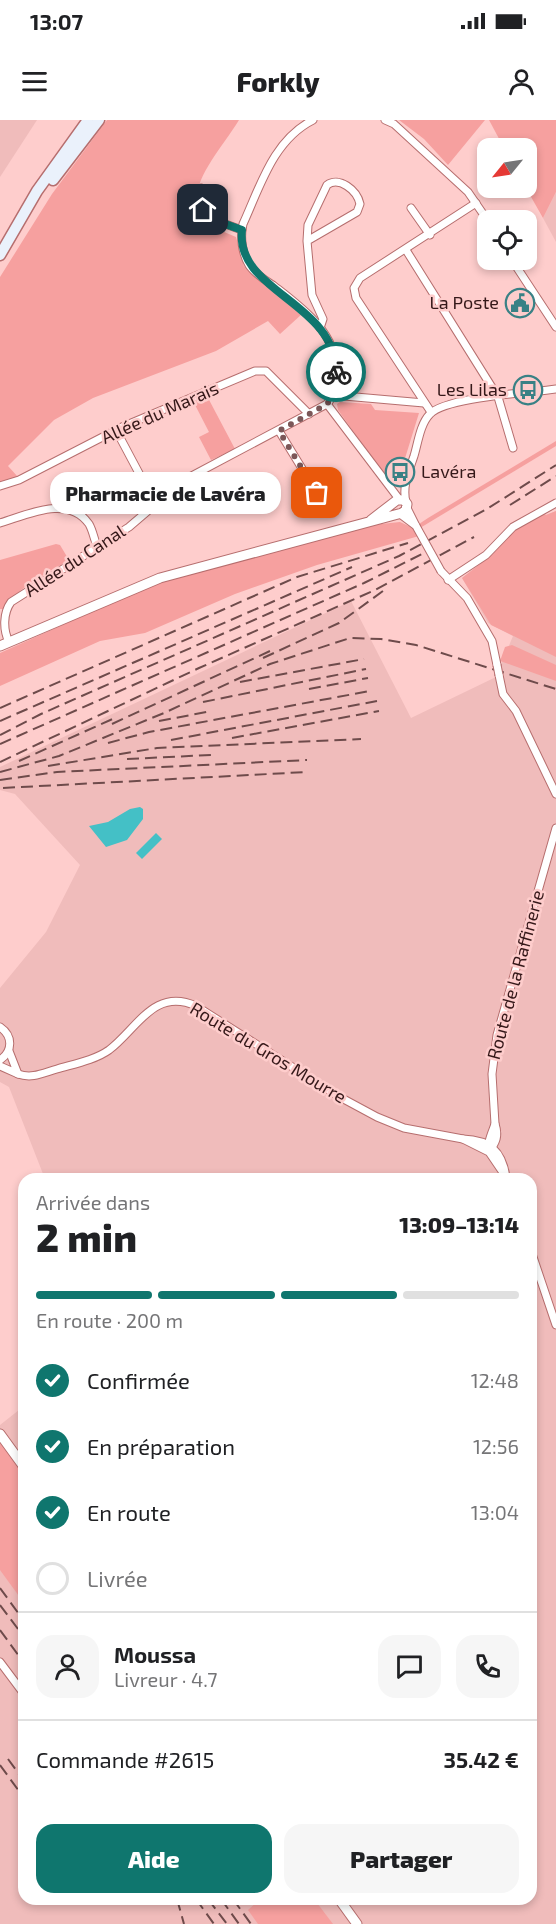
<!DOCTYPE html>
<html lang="fr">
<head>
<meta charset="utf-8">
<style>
  :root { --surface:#fff; --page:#f6f6f6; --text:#202124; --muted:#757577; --line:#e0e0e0; --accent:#0f766e }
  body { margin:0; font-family:"Exo 2",sans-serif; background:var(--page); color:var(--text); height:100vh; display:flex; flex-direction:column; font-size:22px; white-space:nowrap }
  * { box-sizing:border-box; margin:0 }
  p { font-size:20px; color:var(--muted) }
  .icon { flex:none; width:33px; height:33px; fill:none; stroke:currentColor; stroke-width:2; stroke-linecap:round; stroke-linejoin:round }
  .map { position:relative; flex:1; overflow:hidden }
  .sheet { position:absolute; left:18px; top:1053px; width:519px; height:732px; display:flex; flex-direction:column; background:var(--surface); border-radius:18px; box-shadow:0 3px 9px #0003 }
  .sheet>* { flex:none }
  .needle { width:39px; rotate:240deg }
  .tools { position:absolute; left:477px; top:18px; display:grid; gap:12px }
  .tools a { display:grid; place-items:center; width:60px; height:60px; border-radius:12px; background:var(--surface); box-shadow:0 3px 9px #0003; font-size:30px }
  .pin { position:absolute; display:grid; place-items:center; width:51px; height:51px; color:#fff; margin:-26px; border-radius:12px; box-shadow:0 3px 9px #0006 }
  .courier { position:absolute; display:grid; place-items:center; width:60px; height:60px; margin:-30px; border:4px solid #0f766e; border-radius:50%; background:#fff; color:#222; box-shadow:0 2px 8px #0007 }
  .bubble { position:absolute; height:42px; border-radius:18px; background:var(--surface); box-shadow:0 3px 9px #0003; font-size:20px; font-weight:800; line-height:42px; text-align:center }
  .headline em { font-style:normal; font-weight:800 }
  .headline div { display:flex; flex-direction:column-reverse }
  .headline { display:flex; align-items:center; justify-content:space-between; height:102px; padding:0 18px }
  h1 { font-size:39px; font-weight:800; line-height:45px }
  .bar { display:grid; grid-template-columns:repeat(4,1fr); gap:9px 6px; align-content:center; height:72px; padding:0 18px }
  .bar i { height:8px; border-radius:4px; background:var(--line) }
  .bar .current { background:var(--accent) }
  .bar p { grid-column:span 4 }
  .line { display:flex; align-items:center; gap:15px; padding:0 18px; border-top:2px solid var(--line) }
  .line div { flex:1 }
  .round { display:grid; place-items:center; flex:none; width:63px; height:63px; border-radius:18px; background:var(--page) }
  ol { padding:0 18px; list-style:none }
  li { display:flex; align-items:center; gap:18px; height:66px }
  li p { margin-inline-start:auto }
  li .icon { padding:6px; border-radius:50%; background:var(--accent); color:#fff; stroke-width:4 }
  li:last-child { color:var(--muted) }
  li i { width:33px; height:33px; border:3px solid var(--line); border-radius:50% }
  .button { display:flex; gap:12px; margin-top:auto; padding:12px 18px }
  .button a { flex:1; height:69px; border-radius:18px; background:var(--accent); color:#fff; font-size:24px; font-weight:800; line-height:69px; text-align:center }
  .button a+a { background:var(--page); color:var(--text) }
  .status { display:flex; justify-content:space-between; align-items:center; height:42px; padding:0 30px; background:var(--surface); direction:ltr }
  .status svg { height:16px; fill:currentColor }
  header { display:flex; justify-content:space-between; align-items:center; height:78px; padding:0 18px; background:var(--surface); font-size:27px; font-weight:800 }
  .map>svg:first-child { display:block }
  .built { fill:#f0bcbb }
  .green { fill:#f6a09f }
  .water { fill:#44c0c6 }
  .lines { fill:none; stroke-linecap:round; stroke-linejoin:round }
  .minor-casing { stroke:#b66e6e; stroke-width:9 }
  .tertiary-casing { stroke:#b66e6e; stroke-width:11 }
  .secondary-casing { stroke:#b66e6e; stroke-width:13 }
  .minor { stroke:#fff; stroke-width:7 }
  .tertiary { stroke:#fff; stroke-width:9 }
  .secondary { stroke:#eaf1fb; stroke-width:10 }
  .rail { stroke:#6e4b4b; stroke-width:2; stroke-dasharray:12 6; stroke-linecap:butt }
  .minor-bridge-casing { stroke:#b66e6e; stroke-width:9; stroke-linecap:butt }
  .minor-bridge { stroke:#fff; stroke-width:7 }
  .done { stroke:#7b5758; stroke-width:6; stroke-dasharray:0 10.8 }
  .route { stroke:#0f766e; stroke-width:8 }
  .labels { text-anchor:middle; stroke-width:5; stroke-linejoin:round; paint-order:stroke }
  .poi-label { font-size:18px; fill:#351819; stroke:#fecdcc; text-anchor:end }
  .street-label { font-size:18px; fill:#351819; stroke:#fecdcc }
</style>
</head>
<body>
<div class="status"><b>13:07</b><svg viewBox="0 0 49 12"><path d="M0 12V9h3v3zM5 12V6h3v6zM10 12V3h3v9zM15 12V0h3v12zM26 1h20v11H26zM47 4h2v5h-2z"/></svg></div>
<header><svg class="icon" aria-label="menu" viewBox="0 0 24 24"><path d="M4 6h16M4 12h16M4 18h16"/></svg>Forkly<svg class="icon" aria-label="person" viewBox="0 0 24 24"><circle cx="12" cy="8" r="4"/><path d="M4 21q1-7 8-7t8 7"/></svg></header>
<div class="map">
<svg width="556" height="1804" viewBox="0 0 556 1804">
  <rect width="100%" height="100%" fill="#fecdcc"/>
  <g class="built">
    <polygon points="0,0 37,0 0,57"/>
    <polygon points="556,72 556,122 543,98"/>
    <polygon points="556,391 556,1804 0,1804 0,1305 24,1286 24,1779 531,1779 531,1059 45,1059 9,967 0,962 0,868 46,812 80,745 15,674 0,670 0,647 351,481 411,598 496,557 513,516 488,503 462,458 493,434 506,417 543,393 546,395"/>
  </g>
  <g class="green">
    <path d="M107,0H239C211,45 162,89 236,117L244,146L302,194L280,214L268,201L216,231L93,278L54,300L8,346L18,357L0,363V157L52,74Z"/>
    <polygon points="399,0 485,0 448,45 424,19"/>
    <polygon points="489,0 556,0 556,72 543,98 526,68 526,28 504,28"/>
    <polygon points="207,276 235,329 211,340 199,317 209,312 193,281"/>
    <polygon points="340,282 371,284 375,290 419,293 398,361 386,357 338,290 337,284"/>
    <polygon points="556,321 556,326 420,408 419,404 428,398"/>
    <polygon points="556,391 556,537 491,505 462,458 493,434 511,412 543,393 546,395"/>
    <polygon points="400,402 413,408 419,416 317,445 235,474 145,513 100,521 0,566 0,533 156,463 371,405"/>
    <path d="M56,424L60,425L69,440C48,453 17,467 4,489H0V440Z"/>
    <polygon points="512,525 556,545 556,561 500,541 505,527"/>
    <polygon points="0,1321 24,1354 24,1483 0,1450"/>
    <polygon points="260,1779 314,1779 333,1804 258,1804 248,1790"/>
  </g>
  <g class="water">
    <polygon points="140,687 143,689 143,699 127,720 106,727 89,706 108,702 130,689"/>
    <polygon points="156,713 162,719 142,739 136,733"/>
  </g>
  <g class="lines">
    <g class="minor-casing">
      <g id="minor">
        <polyline points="385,0 394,4 468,72 488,101"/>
        <path d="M201,68C196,97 220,102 242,110"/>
        <polyline points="411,88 430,115"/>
        <path d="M307,121L308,105L327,65C339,56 357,70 360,84L357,92L307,121L312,175L323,199L320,208"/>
        <polyline points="406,130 498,277 513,328"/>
        <polyline points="512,140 556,207"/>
        <polyline points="333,275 424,283"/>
        <polyline points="327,284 399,379"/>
        <polyline points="431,292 356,178 354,168 360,158 476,83"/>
        <polyline points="116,310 149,372 158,381"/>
        <polyline points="279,311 317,373"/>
        <polyline points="0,366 19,360 122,307 255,251 266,251 309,294"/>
        <path d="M406,382C402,366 409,351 414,336C418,323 420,304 430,294C446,277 529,273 556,269"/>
        <polyline points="400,394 416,406 407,388"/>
        <path d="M0,403C27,395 68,374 89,404C93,411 94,419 97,426"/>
        <polyline points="441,451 467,478 492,521 497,545"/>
        <polyline points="448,460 486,435 513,407 556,383"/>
        <path d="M9,522C3,510 3,493 11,482L129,407L184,360L327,284C335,275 335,265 336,254C339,214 301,187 274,166C265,160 255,154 249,145C242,133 240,117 243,104C260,67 273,20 313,0"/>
        <polyline points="499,555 503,574 516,591 556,674"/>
        <path d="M0,907C13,916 13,931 0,940"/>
        <polyline points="0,946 18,954 9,931"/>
        <path d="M18,954C32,959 43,953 57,949C74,944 95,940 109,930C137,909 154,867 196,886L338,976L377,997L404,1008L463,1019"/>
        <polyline points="495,1004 492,954 497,915 556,708"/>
        <path d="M489,1032C496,1022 499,1016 495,1004C492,1013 487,1022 489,1032L506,1057C502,1031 490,1020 463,1019L489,1032"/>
        <polyline points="531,1131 556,1205"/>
        <polyline points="0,1542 24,1574"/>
      </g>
    </g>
    <g class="tertiary-casing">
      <g id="tertiary">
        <polyline points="0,526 160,458 402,393 406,390 407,384 404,380 397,380 371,400"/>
        <polyline points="0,1314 24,1347"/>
        <polyline points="339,1779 357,1804"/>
      </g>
    </g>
    <g class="secondary-casing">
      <g id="secondary">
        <polyline points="53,60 99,0"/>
        <polyline points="0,135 37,71 88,0"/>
      </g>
    </g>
    <use href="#minor" class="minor"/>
    <use href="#tertiary" class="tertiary"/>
    <use href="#secondary" class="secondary"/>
    <g class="rail">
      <polyline points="510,385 556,356"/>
      <polyline points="263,538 339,503 383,471"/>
      <polyline points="240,562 364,539"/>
      <polyline points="309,569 368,558"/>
      <polyline points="203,582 366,549"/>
      <polyline points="0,588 297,457 408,423"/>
      <polyline points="0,601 352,447"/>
      <polyline points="159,601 212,591"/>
      <polyline points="112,604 270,531"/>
      <polyline points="0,615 41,594 399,436 487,389 556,345"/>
      <polyline points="232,618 379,591"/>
      <polyline points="171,620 377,581"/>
      <polyline points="108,623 149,612 370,571"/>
      <polyline points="0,624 364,463 432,429"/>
      <polyline points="127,639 211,635"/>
      <polyline points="19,641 117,597"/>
      <polyline points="0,642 199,548 375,470 474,417"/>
      <polyline points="48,646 157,628 361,619"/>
      <polyline points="0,652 59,636 164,593 270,544 350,518 381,519 416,525 556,569"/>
      <polyline points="0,660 57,652 307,640"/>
      <polyline points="3,668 307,652"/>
      <polyline points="0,1468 24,1501"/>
      <polyline points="0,1485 24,1517"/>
      <polyline points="0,1510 24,1543"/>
      <polyline points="8,1639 24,1661"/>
      <polyline points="0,1645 24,1678"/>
      <polyline points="177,1779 184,1804"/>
      <polyline points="196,1779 214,1804"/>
      <polyline points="208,1779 227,1804"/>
      <polyline points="221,1779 239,1804"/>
      <polyline points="233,1779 251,1804"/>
    </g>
    <g class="minor-bridge-casing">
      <g id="minor-bridge">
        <polyline points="416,406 441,451"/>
        <polyline points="497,545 499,555"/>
      </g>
    </g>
    <use href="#minor-bridge" class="minor-bridge"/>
  </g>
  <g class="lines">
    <polyline class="done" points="317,373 279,311 327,284 333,276 336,252"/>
    <path class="route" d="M203,90L214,100L242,110C235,172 336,182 336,252"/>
  </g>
  <defs>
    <g id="civic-ring" transform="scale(1.5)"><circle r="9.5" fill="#fecdcc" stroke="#398185" stroke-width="1.5"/><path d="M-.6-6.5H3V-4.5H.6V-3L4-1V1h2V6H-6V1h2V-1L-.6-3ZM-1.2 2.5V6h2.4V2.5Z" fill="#398185"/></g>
    <g id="bus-ring" transform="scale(1.5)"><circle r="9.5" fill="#fecdcc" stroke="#398185" stroke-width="1.5"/><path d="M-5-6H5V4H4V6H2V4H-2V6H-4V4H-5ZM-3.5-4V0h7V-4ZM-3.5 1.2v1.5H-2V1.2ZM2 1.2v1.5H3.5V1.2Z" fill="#398185"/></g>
  </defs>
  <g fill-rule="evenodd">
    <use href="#civic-ring" x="520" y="183"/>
    <use href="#bus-ring" x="528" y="270"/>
    <use href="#bus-ring" x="400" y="352"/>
  </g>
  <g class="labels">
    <g class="poi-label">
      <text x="499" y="189">La Poste</text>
      <text x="507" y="276">Les Lilas</text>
      <text x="421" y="358" text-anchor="start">Lavéra</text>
    </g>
    <g class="street-label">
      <text transform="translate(160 293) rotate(-24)" y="6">Allée du Marais</text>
      <text transform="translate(75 441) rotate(-33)" y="6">Allée du Canal</text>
      <text transform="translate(516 855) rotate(-75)" y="6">Route de la Raffinerie</text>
      <text transform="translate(268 933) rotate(31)" y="6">Route du Gros Mourre</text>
    </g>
  </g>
</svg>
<div class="tools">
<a><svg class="needle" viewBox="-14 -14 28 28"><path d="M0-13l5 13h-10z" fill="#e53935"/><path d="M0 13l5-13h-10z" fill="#757577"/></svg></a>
<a><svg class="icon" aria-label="locate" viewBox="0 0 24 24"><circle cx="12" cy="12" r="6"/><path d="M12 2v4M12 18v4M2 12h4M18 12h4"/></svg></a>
</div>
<div class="pin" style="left:317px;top:373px;background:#ea580c"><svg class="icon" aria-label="bag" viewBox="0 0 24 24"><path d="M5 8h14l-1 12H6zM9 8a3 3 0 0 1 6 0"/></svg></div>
<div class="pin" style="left:203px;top:90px;background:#1f2937"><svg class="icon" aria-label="home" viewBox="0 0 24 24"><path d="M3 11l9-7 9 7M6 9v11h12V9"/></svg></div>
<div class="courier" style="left:336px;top:252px"><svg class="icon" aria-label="bike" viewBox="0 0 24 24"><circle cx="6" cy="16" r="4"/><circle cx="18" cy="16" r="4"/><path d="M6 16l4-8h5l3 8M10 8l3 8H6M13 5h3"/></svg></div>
<div class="bubble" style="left:50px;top:352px;width:231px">Pharmacie de Lavéra</div>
<section class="sheet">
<div class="headline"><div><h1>2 min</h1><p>Arrivée dans</p></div><em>13:09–13:14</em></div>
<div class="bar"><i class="current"></i><i class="current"></i><i class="current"></i><i></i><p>En route · 200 m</p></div>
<ol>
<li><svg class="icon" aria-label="check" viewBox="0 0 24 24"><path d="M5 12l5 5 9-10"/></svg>Confirmée<p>12:48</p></li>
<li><svg class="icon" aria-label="check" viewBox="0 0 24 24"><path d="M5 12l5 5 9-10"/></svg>En préparation<p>12:56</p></li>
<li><svg class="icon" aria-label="check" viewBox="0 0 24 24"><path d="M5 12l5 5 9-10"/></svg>En route<p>13:04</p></li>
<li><i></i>Livrée</li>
</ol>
<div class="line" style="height:108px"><a class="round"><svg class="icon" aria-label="person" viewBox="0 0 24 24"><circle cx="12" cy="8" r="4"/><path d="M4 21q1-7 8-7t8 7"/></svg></a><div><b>Moussa</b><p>Livreur · 4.7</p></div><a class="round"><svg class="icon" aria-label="chat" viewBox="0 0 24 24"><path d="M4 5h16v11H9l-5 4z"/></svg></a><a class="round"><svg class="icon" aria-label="phone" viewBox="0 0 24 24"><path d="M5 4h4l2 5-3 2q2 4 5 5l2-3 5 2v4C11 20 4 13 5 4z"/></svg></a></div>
<div class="line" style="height:78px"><div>Commande #2615</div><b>35.42 €</b></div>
<div class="button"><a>Aide</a><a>Partager</a></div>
</section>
</div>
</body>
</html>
